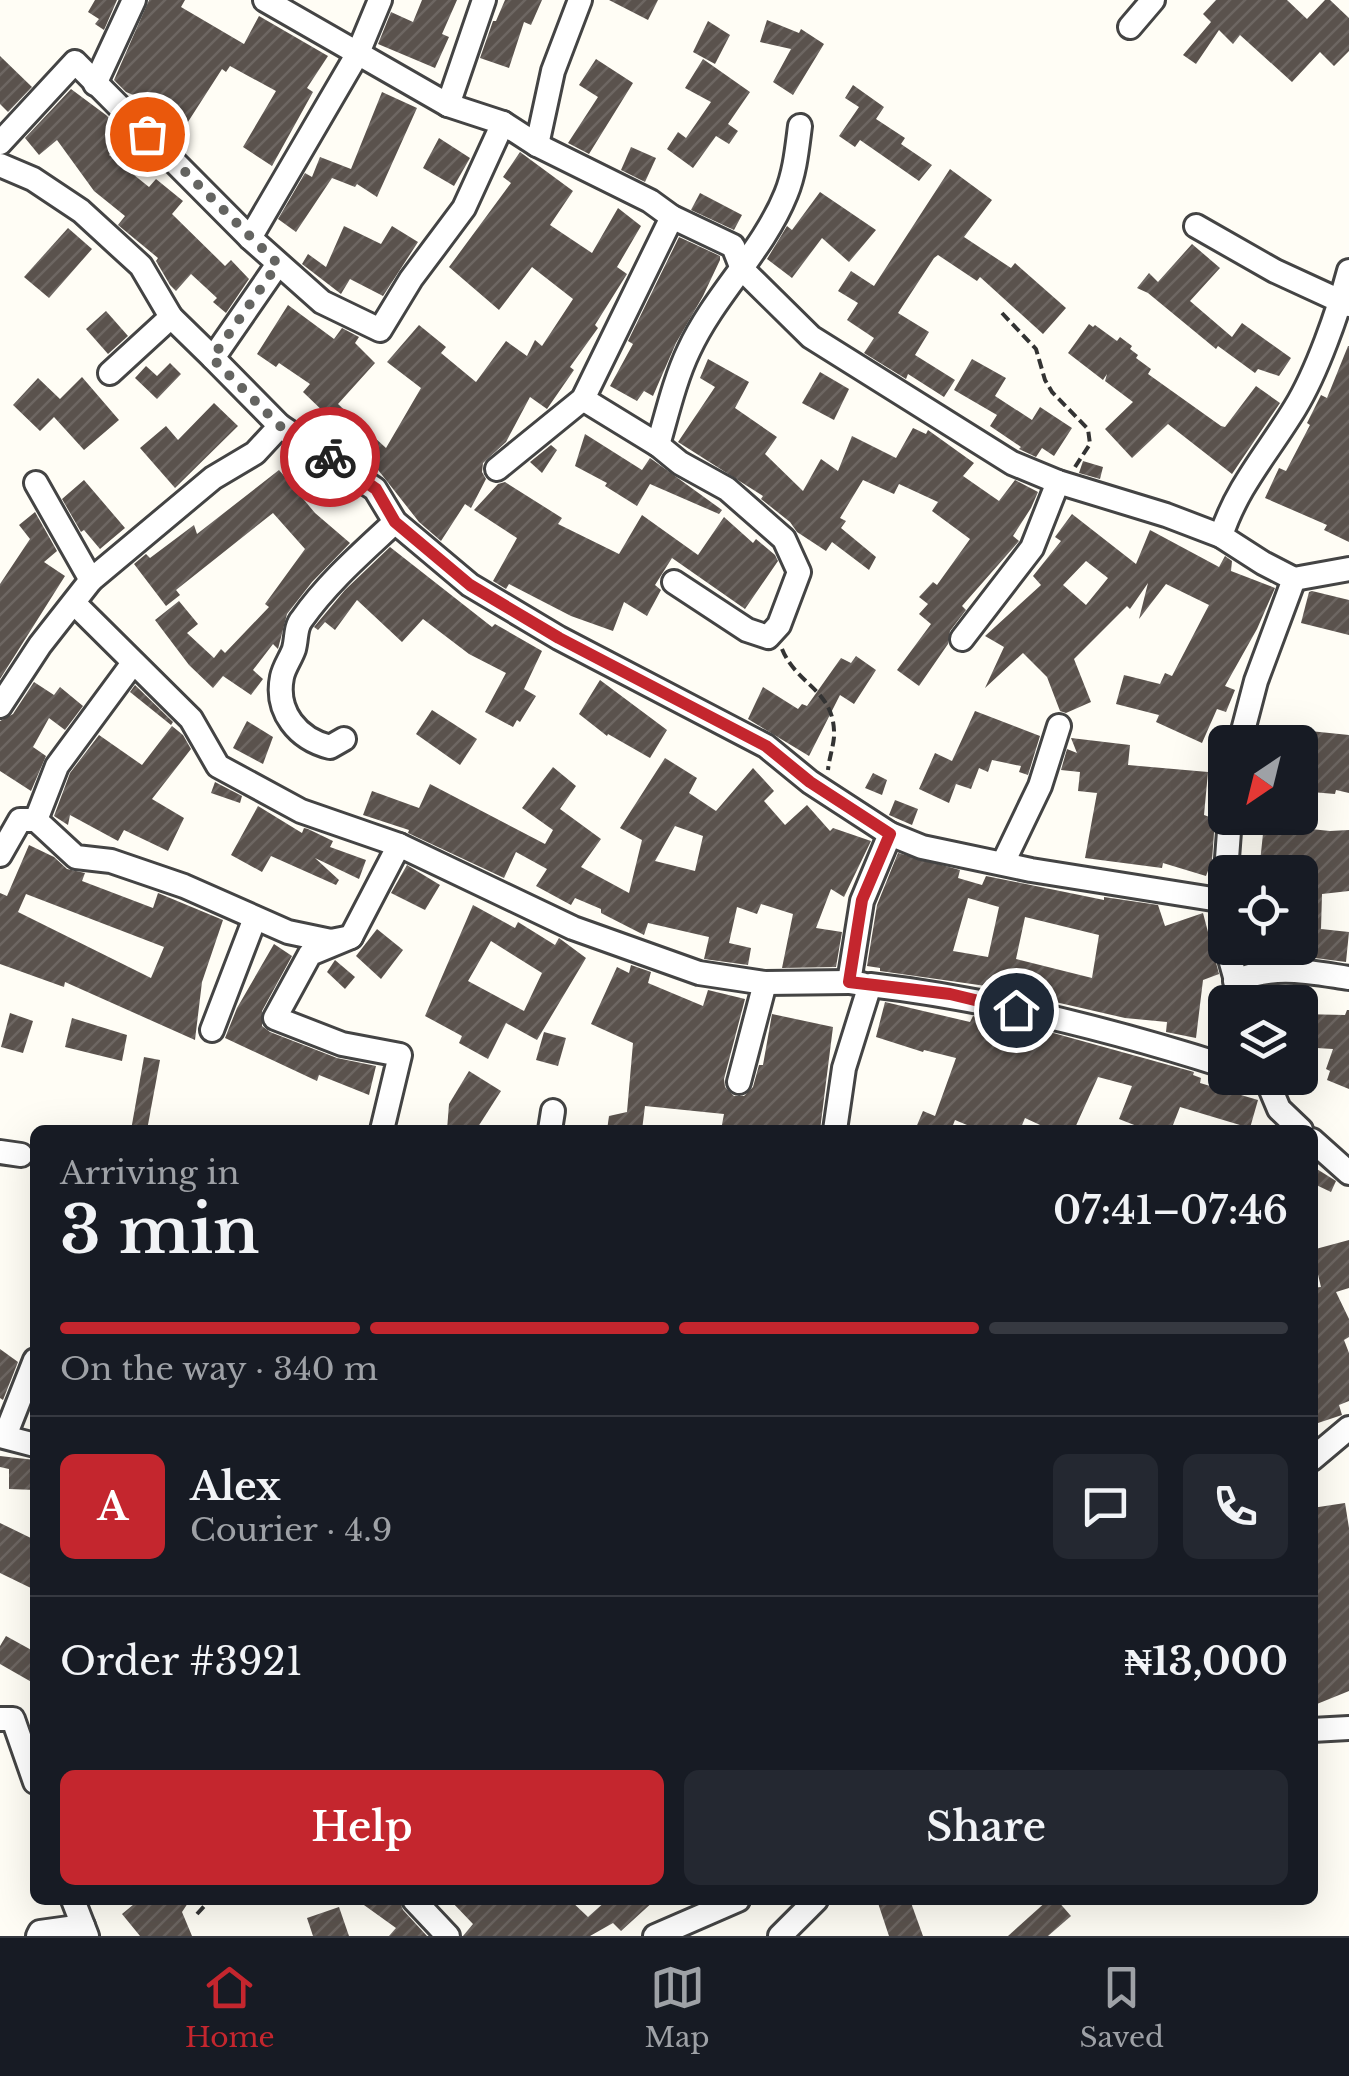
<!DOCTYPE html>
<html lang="en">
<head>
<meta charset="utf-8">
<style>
  :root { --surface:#171b24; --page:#242831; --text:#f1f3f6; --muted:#9ea1a6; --line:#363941; --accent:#c4262e }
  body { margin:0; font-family:"Libre Baskerville",serif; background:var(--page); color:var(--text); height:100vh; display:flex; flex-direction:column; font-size:38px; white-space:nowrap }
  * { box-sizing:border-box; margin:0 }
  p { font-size:32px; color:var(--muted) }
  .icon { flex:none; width:55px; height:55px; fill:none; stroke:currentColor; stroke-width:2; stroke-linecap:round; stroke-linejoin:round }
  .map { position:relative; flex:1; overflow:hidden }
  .side { position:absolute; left:30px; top:1125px; width:1288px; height:780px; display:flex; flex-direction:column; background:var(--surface); border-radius:15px; box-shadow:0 10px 40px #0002 }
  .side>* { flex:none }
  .needle { width:65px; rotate:215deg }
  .buttons { position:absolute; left:1208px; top:725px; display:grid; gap:20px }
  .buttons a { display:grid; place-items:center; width:110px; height:110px; border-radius:15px; background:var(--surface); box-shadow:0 10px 40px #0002; font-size:50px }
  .pin { position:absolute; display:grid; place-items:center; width:85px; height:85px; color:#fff; margin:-42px; border:5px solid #fff; border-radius:50%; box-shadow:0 2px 10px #0007 }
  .courier { position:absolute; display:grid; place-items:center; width:100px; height:100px; margin:-50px; border:8px solid #c4262e; border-radius:50%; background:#fff; color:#222; box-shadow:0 2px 12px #0007 }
  .headline em { font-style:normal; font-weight:600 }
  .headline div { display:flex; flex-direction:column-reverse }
  .headline { display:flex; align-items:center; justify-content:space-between; height:170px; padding:0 30px }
  h1 { font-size:65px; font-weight:600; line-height:75px }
  .bar { display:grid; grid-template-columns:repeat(4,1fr); gap:15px 10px; align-content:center; height:120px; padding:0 30px }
  .bar i { height:12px; border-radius:8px; background:var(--line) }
  .bar .on { background:var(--accent) }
  .bar p { grid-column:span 4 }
  .line { display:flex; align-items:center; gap:25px; padding:0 30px; border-top:2px solid var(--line) }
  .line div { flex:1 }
  .round { display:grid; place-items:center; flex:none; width:105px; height:105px; border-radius:15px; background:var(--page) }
  .cta { display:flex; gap:20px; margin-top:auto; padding:20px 30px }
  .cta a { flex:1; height:115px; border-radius:15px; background:var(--accent); color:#fff; font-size:40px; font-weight:600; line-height:115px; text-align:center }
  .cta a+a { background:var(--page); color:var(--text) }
  .tab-bar { display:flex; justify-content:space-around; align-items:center; height:140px; border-top:2px solid var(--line); background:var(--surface); font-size:28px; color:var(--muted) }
  .tab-bar a { display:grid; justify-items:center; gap:5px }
  .tab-bar .on { color:var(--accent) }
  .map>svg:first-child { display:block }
  .building { fill:url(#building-hatch); fill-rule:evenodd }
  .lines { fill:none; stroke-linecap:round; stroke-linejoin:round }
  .minor-casing { stroke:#444; stroke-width:28 }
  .path { stroke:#333; stroke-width:4; stroke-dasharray:10 5; stroke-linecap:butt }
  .minor { stroke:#fff; stroke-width:22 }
  .done { stroke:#646461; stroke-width:10; stroke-dasharray:0 18 }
  .route { stroke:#c4262e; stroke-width:12 }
</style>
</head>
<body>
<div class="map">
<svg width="1349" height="1936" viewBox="0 0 1349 1936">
  <defs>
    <pattern id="building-hatch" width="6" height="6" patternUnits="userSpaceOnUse" patternTransform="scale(2.5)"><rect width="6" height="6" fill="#5a524d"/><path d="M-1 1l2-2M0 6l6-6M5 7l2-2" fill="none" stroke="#6d6662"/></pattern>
  </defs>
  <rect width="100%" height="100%" fill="#fffdf5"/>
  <g class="building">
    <polygon points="95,0 117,0 104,30 95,24 99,19 88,12"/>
    <polygon points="149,0 185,0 181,7 244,44 259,16 328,56 307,88 313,92 272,166 243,147 276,91 230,66 226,72 222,69 186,125 155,104 126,92 114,80"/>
    <polygon points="422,0 457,0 442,34 449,37 435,68 378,44 391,12 413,22"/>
    <polygon points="505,0 542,0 531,25 524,22 509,68 480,58 493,21 496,21"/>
    <polygon points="609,0 658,0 648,20"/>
    <polygon points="1216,0 1287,0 1307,19 1325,0 1330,0 1349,18 1349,51 1334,66 1320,52 1292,82 1240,35 1233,44 1219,30 1196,64 1183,55 1211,22 1203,14"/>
    <polygon points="767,20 799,33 801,29 824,44 793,95 773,82 791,49 760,42"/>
    <polygon points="708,21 730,35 715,64 693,52"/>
    <polygon points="0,56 32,87 8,112 0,104"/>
    <polygon points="596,59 633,83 589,154 568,143 598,97 579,85"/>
    <polygon points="703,59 750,92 728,124 738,131 729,144 716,136 693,168 667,149 678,132 686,138 711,102 685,88"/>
    <polygon points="853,85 884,107 876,119 905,138 901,144 932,165 919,181 860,140 855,147 839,136 859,107 845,98"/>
    <polygon points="71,89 106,115 125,134 109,155 149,187 156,179 183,201 172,214 225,266 231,260 249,279 226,313 213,302 217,298 191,274 176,291 170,285 156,261 158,258 118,225 125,216 94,191 57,140 39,155 25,138"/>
    <polygon points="382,92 417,108 377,197 357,184 355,187 332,178 296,232 278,219 305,173 312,177 320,157 351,169"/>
    <polygon points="439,138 470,158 454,186 423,168"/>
    <polygon points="631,147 656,158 645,182 621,170"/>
    <polygon points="520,152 573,191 550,225 592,253 618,208 641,226 617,267 627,274 595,325 598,328 570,367 574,370 547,409 530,397 506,442 483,463 482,472 486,479 471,508 465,504 441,541 419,522 375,466 377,463 303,392 310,384 279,363 276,367 257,354 288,305 334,339 342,328 359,337 355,343 375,363 338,404 386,448 421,388 387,362 419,325 446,347 441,353 476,382 506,341 527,356 535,340 542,346 573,299 532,267 499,310 449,267 511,183 503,177"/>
    <polygon points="950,169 992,200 964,237 1011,268 1015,263 1066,308 1043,334 980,277 977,281 938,255 934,258 898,313 929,332 915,355 955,380 944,397 908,374 906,379 864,353 874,338 847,320 858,303 838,291 851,271 874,286"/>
    <polygon points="820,192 876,230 849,262 822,238 792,278 767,259 787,226 792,230"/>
    <polygon points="700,193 742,215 734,230 691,210"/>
    <polygon points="344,226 381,244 392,226 418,242 383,296 350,279 341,294 302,264 308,254 326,267"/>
    <polygon points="68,228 92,249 49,298 24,277"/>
    <polygon points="679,237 720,256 720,260 703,296 676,343 653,396 644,391 637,401 610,386 633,344 628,341"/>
    <polygon points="1192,244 1220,268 1190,301 1232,337 1242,323 1291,358 1279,376 1258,369 1255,373 1218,346 1216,349 1148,293 1137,288 1149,273 1158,282"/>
    <polygon points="106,311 128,336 108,354 86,329"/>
    <polygon points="1089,324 1093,327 1095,325 1117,341 1120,337 1132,346 1130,349 1138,355 1136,358 1151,369 1148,374 1221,426 1225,427 1256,386 1280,403 1232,474 1168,424 1132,458 1105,429 1133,402 1105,381 1107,374 1103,380 1068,353"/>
    <polygon points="1348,346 1349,346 1349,542 1324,530 1327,525 1265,498 1279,468 1286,471 1310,425 1307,423 1321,395 1327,398"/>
    <polygon points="708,359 749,382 735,408 777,437 765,454 803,491 821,459 838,471 852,436 896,458 913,428 926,434 928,430 974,463 963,476 999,501 1015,480 1038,492 1031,508 1013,536 1019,541 962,606 966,610 950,631 948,644 919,686 897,670 931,624 919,614 928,604 919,597 933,582 937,585 970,539 932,511 938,502 899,484 894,494 863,480 840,518 846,521 841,528 876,557 869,570 832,542 826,551 797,532 790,522 761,499 763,496 678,442 715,387 700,378"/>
    <polygon points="972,359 1006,378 995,396 1032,420 1040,407 1072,428 1054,456 1042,448 1036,457 1019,449 1021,447 990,426 997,415 954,390"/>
    <polygon points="170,363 181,374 157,399 135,378 146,366 157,376"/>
    <polygon points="820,372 849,389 834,420 802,403"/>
    <polygon points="82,377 119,420 84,450 54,417 40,431 13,405 38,378 60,399"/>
    <polygon points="214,403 238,426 175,488 140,448 166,426 178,440"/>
    <polygon points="585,434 642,470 650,458 722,510 719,514 650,484 637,506 605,486 607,483 575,466"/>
    <polygon points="551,445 557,450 542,473 530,462"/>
    <polygon points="1083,461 1103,467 1100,479 1079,473"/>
    <polygon points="279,470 315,513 350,543 312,582 287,614 278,649 273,644 253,670 263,679 251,695 223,676 213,688 189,665 155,620 179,601 198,624 187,633 214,658 221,649 225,653 269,607 265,604 305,549 273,513 176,590 180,595 166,606 134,564 146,554 150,558 194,525 197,534"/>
    <polygon points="84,480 125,528 100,549 84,530 81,532 62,499"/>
    <polygon points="505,482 562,518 558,524 619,554 642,515 698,555 724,517 753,543 756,539 775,555 778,561 745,609 672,558 655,585 661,590 647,616 624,602 613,631 571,616 509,584 506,589 493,581 517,538 474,510 498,484"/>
    <polygon points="35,512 57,551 44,562 65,576 0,679 0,584 30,539 19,525"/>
    <path d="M1072,514L1136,564L1150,530L1219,567L1225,556L1232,561L1231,571L1275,588L1257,629L1225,686L1235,690L1226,712L1217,709L1202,743L1156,722L1159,715L1116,704L1124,675L1160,684L1165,673L1172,676L1209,605L1166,584L1139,619L1148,583L1130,609L1127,606L1074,659L1091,702L1066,713L1060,711L1047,677L1023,653L985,688L1004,647L985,636L1041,585L1033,576L1061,541L1055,537ZM1086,561L1108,578L1086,605L1063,585Z"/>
    <polygon points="390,547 492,627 495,624 542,651 524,689 536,696 520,722 517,720 513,727 485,712 506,673 469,654 423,619 402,642 357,600 335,630 325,622 318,630 314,627 345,590"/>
    <polygon points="1312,591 1349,600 1349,635 1301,623 1309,592"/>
    <polygon points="856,656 876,670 854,704 840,695 809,756 748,719 763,687 798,709 802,704 807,706 841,658 851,663"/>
    <polygon points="600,680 667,730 650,758 608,734 607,736 579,714"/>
    <polygon points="34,682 54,695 60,687 83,706 65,730 49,718 33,747 46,756 31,791 0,771 0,721 13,714"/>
    <polygon points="135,685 173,722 171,725 130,692"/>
    <polygon points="432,710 477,739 460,765 416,734"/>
    <polygon points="975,711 1040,736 1028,775 1019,772 1021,766 992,760 988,772 979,768 971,789 956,784 949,803 919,789 935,753 952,761"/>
    <polygon points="247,721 273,737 263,764 233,748"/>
    <polygon points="172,726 183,735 191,749 152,799 184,818 168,851 124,830 118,841 70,815 68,825 54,816 70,773 99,735 142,765"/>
    <polygon points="1300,730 1349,735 1349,793 1336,790 1335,794 1300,791"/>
    <polygon points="1071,738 1130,745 1128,765 1208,772 1204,815 1215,819 1212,860 1206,876 1163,863 1162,868 1085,858 1097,793 1078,791 1080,772 1061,770 1067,749 1077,753"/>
    <path d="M665,758L697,778L689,793L716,811L753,768L774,791L764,801L785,825L807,805L830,831L833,828L871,841L844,897L831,889L816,928L842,932L836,967L782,968L793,914L761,904L757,914L737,907L729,943L751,948L748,965L704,959L709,937L648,923L644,935L601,913V909L575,898L571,905L536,886L547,869L516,852L504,878L408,833L409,830L363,815L372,791L419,808L430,784L545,844L553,830L522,808L553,767L576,786L560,809L601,839L581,867L629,893L642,840L620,828ZM675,826L703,836L695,871L655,861Z"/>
    <polygon points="873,773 887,780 882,795 865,788"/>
    <polygon points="215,782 242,796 240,803 211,793"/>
    <polygon points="895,800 918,809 912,825 889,815"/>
    <polygon points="258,806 302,833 304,828 308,829 333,841 330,847 366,860 359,879 315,858 339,880 336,885 271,856 262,872 231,855"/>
    <polygon points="1264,824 1330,831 1349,830 1349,891 1322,894 1321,929 1349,932 1346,962 1299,956 1303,917 1300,917 1300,872 1259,872"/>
    <path d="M29,845L54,857L67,869L85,873L82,881L153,908L158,893L223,920L202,982L195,1040L65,982L64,987L0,964V893L7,896ZM26,894L164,947L151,978L18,912Z"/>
    <path d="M898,853L960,870L958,878L982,885L986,876L1104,900V897L1158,905L1165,926L1203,913L1219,974L1203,980L1196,1038L1166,1032L1167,1022L1125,1018L986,986L880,971V968L867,966L877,905ZM968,898L999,907L988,957L953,951ZM1025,917L1099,935L1092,978L1016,959Z"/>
    <polygon points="407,865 440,885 425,910 391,893"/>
    <path d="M473,905L515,928L518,922L555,945L559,938L586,958L537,1040L506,1023L488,1059L459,1043L462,1036L425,1016ZM491,941L542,973L524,1011L468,981Z"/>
    <polygon points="377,929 403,950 381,979 356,956"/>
    <polygon points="274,944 292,956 262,1011 262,1026 270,1032 337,1058 376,1066 369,1095 319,1075 317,1081 225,1038 237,1008"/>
    <polygon points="335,960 355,977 345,989 327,972"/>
    <polygon points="631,965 651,972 648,983 703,1006 708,990 745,999 724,1079 725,1087 734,1096 744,1096 753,1087 759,1065 763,1065 772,1014 833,1027 820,1130 721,1130 724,1114 645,1106 642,1130 607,1130 609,1116 627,1112 633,1043 591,1024 617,967 629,973"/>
    <polygon points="1275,986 1311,988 1312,1002 1276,1002"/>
    <polygon points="885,1002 970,1022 973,1016 1046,1031 1194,1072 1193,1075 1201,1078 1200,1083 1258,1100 1250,1128 1180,1107 1171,1130 1147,1130 1119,1119 1132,1086 1098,1077 1074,1130 1051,1130 1025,1118 1020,1130 979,1130 955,1120 953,1125 964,1130 915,1130 923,1111 935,1116 956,1058 924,1050 923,1052 876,1037"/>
    <polygon points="1347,1010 1349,1010 1349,1089 1327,1080 1330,1071 1326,1069 1333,1049 1300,1047 1300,1014 1345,1015"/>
    <polygon points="10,1013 33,1021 23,1053 1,1047"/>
    <polygon points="72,1018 127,1035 122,1061 65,1047"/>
    <polygon points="544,1032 566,1038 558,1066 536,1060"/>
    <polygon points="144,1057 160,1060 147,1130 131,1130"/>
    <polygon points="469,1071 501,1091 476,1130 447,1130 449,1104"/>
    <polygon points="1312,1166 1336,1181 1331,1192 1312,1183"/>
    <polygon points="1349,1240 1349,1288 1336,1292 1349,1319 1349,1337 1344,1340 1349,1353 1349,1401 1339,1405 1342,1415 1312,1425 1312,1288 1321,1287 1312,1250"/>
    <polygon points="0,1349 18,1362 3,1400 0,1398"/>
    <polygon points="0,1456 35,1460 35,1490 9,1489 9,1469 0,1467"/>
    <polygon points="1345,1503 1349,1528 1349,1691 1312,1706 1312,1508"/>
    <polygon points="0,1523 35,1540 35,1590 0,1573"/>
    <polygon points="6,1636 35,1652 35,1684 0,1664 0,1646"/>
    <polygon points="139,1900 190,1900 182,1912 192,1936 140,1936 122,1914"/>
    <polygon points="357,1900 399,1900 403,1910 427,1936 389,1936 396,1928"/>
    <polygon points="450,1900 570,1900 588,1917 607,1900 655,1900 621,1931 613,1923 590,1936 463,1936 473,1924"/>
    <polygon points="877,1900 910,1900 923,1936 889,1936"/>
    <polygon points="1048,1900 1057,1900 1071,1916 1048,1936 1008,1936"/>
    <polygon points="339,1907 349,1936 313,1936 307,1918"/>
  </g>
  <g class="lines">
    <g class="minor-casing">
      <g id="minor">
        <polyline points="265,0 448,105 503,123 537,145 650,201 672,217 733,246 742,269 811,337 1012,463 1058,482 1166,515 1221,536 1263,563 1294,579 1349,569"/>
        <polyline points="1130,27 1153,0"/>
        <polyline points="95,84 134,0"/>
        <polyline points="448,105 484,0"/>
        <polyline points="0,143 75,62 250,238 322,302 380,330 411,279 464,208 503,123"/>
        <polyline points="537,145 553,71 580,0"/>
        <polyline points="0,165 33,179 81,211 141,266 171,317 213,358"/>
        <polyline points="1196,226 1275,271 1349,305"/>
        <polyline points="250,238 358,53 380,0"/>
        <polyline points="278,264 213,358 280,426"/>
        <polyline points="110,373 171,317"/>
        <polyline points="583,399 658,445 680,463 727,489 784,539 799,572 779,625 768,637 747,630 674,582"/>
        <path d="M658,445C667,414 675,379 689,350C715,294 763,251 786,194C795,172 797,149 800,126"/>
        <polyline points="497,469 583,399 672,217"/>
        <polyline points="36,483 91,580"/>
        <path d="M1221,536C1236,488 1269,451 1295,408C1317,372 1338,312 1349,271"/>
        <polyline points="75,604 191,719 218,766 301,811 399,845 573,928 699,973 765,983 849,982"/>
        <polyline points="962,639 1032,548 1058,482"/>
        <polyline points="133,663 57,766 36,820 76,857 111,861 184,886 288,932 331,941 351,937"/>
        <polyline points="0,706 40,645 91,580 213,478 255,453 280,426 375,489 395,522 470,585 559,638 766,746 810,782 890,834 922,847 1031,870 1219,900 1224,909"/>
        <path d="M344,739L330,747C298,739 275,712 282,677C284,667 291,658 294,649C297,638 295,627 302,619C328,582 363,552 395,522"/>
        <polyline points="1240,742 1256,681 1294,579"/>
        <polyline points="0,855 20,820 36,820"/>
        <polyline points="1003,863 1040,786 1059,726"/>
        <polyline points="1226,872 1230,818"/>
        <polyline points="1227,948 1242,1002"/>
        <path d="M1235,981C1275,964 1308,972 1349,978"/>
        <polyline points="862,984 849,982 862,901 890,834"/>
        <polyline points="212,1030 255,918"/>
        <polyline points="1266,1078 1279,1109 1301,1130"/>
        <polyline points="739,1082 765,983"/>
        <polyline points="382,1130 400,1055 342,1044 275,1018 310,954 351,937 399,845"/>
        <polyline points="550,1130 553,1111"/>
        <path d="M835,1130L844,1068L870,985C991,999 1109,1029 1225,1066"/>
        <polyline points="1312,1140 1349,1173"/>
        <polyline points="0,1152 21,1155"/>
        <polyline points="0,1436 35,1445"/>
        <polyline points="5,1436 35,1360"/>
        <polyline points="1312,1459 1349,1428"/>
        <polyline points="0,1719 13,1719 35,1782"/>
        <polyline points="1312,1730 1349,1728"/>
        <polyline points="73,1900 87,1936"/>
        <polyline points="414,1900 448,1936"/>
        <polyline points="38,1936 40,1932 83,1926"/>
        <polyline points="655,1936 738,1900"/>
        <polyline points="780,1936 816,1900"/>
      </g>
    </g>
    <g class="path">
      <polyline points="1002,313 1036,349 1045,380 1052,392 1088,429 1090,444 1075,467"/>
      <path d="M782,649C797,686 836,690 834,737C833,748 829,759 828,770"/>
      <polyline points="197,1914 210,1900"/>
    </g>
    <use href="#minor" class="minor"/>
  </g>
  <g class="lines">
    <polyline class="done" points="147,134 278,264 212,358 280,426 330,457"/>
    <polyline class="route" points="330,457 376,489 395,522 470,585 559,638 766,746 810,782 890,834 862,900 849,982 950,994 1016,1010"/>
  </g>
</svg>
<div class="buttons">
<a><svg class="needle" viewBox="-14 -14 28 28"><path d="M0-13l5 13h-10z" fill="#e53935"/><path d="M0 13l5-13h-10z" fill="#9ea1a6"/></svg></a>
<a><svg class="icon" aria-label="locate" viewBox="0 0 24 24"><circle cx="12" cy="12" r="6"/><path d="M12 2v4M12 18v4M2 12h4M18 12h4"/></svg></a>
<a><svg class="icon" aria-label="layers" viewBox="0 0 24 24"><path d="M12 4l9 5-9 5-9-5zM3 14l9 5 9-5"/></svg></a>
</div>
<div class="pin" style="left:147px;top:134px;background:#ea580c"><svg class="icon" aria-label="bag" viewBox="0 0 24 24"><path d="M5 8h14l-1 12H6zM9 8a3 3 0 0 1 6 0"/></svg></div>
<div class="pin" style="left:1016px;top:1010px;background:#1f2937"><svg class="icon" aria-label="home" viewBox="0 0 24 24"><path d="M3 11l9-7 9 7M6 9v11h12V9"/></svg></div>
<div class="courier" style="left:330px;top:457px"><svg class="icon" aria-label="bike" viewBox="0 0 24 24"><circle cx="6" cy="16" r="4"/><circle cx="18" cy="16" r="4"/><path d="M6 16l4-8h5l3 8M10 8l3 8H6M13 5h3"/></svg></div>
<section class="side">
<div class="headline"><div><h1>3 min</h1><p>Arriving in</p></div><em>07:41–07:46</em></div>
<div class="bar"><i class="on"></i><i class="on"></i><i class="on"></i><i></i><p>On the way · 340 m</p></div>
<div class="line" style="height:180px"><b class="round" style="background:var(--accent);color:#fff">A</b><div><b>Alex</b><p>Courier · 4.9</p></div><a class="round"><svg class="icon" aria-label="chat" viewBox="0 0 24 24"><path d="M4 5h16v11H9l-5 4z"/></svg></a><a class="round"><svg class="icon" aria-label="phone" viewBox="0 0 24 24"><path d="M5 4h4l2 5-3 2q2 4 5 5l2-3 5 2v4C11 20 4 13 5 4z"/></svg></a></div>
<div class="line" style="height:130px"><div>Order #3921</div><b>₦13,000</b></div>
<div class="cta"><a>Help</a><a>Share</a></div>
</section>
</div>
<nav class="tab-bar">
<a class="on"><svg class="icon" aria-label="home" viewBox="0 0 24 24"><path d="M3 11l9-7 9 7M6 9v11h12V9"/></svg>Home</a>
<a><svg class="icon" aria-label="map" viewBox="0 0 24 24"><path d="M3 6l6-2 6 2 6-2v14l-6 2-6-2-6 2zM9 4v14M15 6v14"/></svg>Map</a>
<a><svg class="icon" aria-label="saved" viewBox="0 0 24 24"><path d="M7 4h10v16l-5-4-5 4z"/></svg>Saved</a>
</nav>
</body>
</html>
